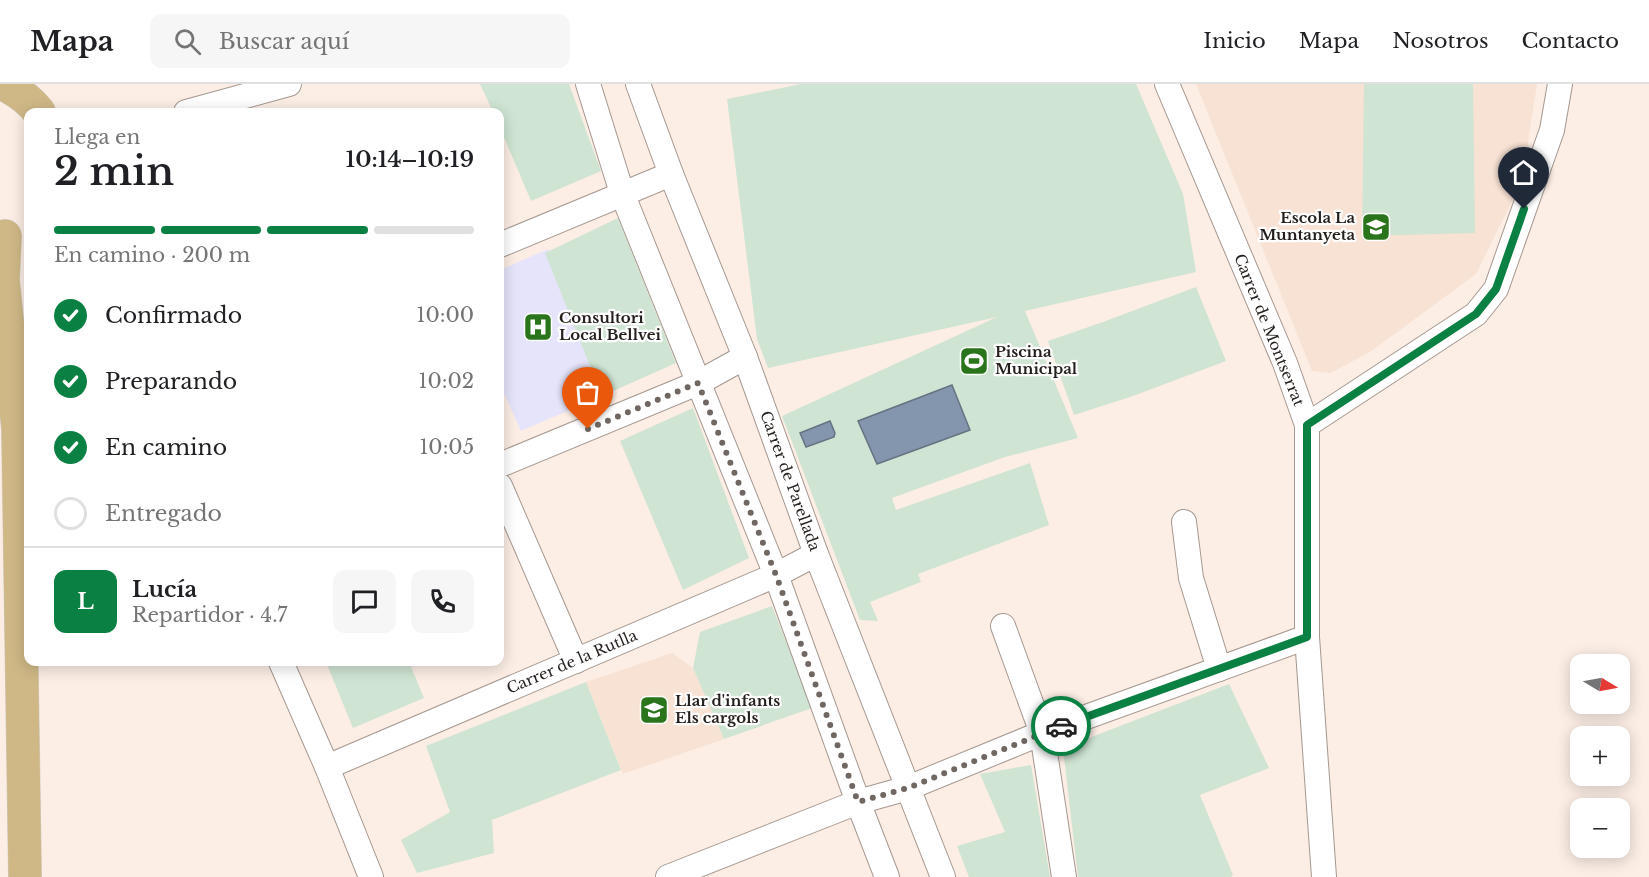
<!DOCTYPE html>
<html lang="es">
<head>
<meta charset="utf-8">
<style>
  :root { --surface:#fff; --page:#f6f6f6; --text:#202124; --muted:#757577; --line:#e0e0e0; --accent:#0b8043 }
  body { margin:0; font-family:"Libre Baskerville",serif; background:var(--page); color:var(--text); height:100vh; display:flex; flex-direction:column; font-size:22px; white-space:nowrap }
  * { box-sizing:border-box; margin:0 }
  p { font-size:20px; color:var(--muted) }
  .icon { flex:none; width:33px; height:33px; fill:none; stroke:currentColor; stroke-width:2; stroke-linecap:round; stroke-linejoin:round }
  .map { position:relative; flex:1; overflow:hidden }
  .panel { position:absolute; left:24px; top:24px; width:480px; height:558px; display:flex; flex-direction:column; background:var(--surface); border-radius:12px; box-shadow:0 3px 15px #0003 }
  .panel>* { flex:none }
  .needle { width:39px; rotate:100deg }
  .buttons { position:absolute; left:1570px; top:570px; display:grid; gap:12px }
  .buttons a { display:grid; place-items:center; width:60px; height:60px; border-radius:12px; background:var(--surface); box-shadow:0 3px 15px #0003; font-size:30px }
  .pin { position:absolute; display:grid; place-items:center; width:51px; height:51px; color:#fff; margin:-62px -26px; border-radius:50% 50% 50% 0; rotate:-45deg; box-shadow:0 0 6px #0007 }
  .pin .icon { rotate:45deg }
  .courier { position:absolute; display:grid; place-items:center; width:60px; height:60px; margin:-30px; border:4px solid #0b8043; border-radius:50%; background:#fff; color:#222; box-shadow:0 2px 8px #0007 }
  .overview em { font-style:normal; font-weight:600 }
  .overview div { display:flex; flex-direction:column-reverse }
  .overview { display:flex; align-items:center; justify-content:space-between; height:102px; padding:0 30px }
  h1 { font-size:39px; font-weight:600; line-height:45px }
  .bar { display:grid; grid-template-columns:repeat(4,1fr); gap:9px 6px; align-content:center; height:72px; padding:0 30px }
  .bar i { height:8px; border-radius:4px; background:var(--line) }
  .bar .current { background:var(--accent) }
  .bar p { grid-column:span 4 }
  .line { display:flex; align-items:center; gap:15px; padding:0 30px; border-top:2px solid var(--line) }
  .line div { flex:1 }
  .round { display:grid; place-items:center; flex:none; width:63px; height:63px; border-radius:12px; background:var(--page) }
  ol { padding:0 30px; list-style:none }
  li { display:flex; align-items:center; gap:18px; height:66px }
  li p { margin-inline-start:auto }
  li .icon { padding:6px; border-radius:50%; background:var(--accent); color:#fff; stroke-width:4 }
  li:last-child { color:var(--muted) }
  li i { width:33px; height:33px; border:3px solid var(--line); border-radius:50% }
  header { display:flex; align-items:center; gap:36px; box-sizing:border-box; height:84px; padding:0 30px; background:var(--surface); border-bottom:2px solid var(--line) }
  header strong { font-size:28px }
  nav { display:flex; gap:33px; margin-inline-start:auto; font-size:21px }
  .search { width:420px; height:54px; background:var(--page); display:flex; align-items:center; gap:15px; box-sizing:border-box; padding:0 21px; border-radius:12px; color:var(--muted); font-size:22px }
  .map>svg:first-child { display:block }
  .education { fill:#f7e2d4 }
  .medical { fill:#e6e4fa }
  .green { fill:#cfe4d3 }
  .water { fill:#8495ae; stroke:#677282; stroke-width:1.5 }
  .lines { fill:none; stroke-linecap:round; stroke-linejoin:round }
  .street-casing { stroke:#a59890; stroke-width:26 }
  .primary-casing { stroke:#d3d2d2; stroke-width:34 }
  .street { stroke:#fff; stroke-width:24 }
  .primary { stroke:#cfb886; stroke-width:33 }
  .done { stroke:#706762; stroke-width:6; stroke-dasharray:0 10.8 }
  .route { stroke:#0b8043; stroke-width:8 }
  .labels { text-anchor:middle; stroke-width:4.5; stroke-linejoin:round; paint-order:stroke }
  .poi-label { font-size:15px; font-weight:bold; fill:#241f1c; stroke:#fefefe; text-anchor:start }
  .street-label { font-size:15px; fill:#241f1c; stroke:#fefefe }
</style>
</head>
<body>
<header>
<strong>Mapa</strong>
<div class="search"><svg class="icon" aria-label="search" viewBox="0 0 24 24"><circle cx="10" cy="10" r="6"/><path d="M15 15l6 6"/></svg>Buscar aquí</div>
<nav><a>Inicio</a><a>Mapa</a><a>Nosotros</a><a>Contacto</a></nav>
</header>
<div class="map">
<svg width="1649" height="793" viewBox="0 0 1649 793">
  <rect width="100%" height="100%" fill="#fceee5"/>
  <g class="education">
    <polygon points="1196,0 1537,0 1522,97 1476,190 1370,268 1330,289 1312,287"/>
    <polygon points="672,569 693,584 724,655 623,690 586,598"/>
  </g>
  <polygon class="medical" points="548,165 602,312 521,347 500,300 500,186"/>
  <g class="green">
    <polygon points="480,0 569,0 601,87 531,117 500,44 500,28 493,28"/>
    <polygon points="801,0 1136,0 1183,110 1196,188 1025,227 1078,354 1005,373 892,414 896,426 1030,379 1049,441 918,490 921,498 870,518 878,537 860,536 782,332 997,233 768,284 757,255 727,15"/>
    <polygon points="1364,0 1473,0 1475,149 1362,152"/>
    <polygon points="618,134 676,279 602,312 545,169"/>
    <polygon points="1196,203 1226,277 1133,312 1074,331 1048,257 1103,238"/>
    <polygon points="693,324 749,474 683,506 620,357"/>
    <polygon points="772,522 812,624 724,655 693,584 700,548"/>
    <polygon points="326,578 409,578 424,614 353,644"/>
    <polygon points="586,598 621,686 492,736 494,769 417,789 401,756 450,728 426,662"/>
    <polygon points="1229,600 1269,684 1200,711 1233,791 1231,793 1078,793 1063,664"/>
    <polygon points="1031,681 1050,793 969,793 957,762 1005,748 980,690"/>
  </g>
  <g class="water">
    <polygon points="952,301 970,346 877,380 858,337"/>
    <polygon points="830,337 835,349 834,353 806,363 800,349"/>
  </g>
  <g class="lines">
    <g class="street-casing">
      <g id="street">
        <polyline points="588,0 622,109 776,491 858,718 887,793"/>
        <polyline points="638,0 671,90 745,273 816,470 943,793"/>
        <polyline points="1167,0 1285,279 1307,341 1307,553 1324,793"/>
        <polyline points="186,28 289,0"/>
        <polyline points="500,161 671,90"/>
        <polyline points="1307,341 1476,230 1496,205 1552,46 1560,0"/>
        <polyline points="500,381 698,299 745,273"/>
        <polyline points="500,402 576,577"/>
        <polyline points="1184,438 1191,494 1219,585"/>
        <polyline points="1003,542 1042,649 1064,793"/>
        <polyline points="281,578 327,683 371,793"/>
        <polyline points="327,683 776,491 816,470"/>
        <polyline points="668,793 858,718 908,704 1042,649 1307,553"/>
      </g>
    </g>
    <g class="primary-casing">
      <g id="primary">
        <path d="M3,0C17,7 29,15 39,28"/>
        <polyline points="5,152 3,196 18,345 25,793"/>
      </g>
    </g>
    <use href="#street" class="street"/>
    <use href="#primary" class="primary"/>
  </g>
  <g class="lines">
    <polyline class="done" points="588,345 698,299 776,491 858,718 908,704 1061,642"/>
    <polyline class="route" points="1061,642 1307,553 1307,341 1476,230 1496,205 1524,125"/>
  </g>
  <defs>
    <g id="school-square" transform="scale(1.5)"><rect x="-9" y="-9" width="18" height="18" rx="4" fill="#2a751b" stroke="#fefefe"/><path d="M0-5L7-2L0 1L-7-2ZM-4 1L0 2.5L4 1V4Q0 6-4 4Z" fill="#fff"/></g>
    <g id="hospital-square" transform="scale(1.5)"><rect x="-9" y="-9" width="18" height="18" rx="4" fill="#2a751b" stroke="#fefefe"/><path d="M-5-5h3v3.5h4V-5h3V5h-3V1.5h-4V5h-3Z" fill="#fff"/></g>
    <g id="stadium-square" transform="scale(1.5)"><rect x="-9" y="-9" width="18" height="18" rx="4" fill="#2a751b" stroke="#fefefe"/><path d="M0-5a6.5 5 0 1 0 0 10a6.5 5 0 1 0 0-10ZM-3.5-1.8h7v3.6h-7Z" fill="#fff"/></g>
  </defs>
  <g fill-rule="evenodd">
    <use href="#school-square" x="1376" y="143"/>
    <use href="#hospital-square" x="538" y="243"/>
    <use href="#stadium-square" x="974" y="277"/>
    <use href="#school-square" x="654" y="626"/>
  </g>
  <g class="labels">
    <g class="poi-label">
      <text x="1355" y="139" text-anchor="end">Escola La<tspan x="1355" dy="17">Muntanyeta</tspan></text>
      <text x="559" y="239">Consultori<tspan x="559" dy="17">Local Bellvei</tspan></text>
      <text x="995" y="273">Piscina<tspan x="995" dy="17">Municipal</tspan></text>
      <text x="675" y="622">Llar d'infants<tspan x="675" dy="17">Els cargols</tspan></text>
    </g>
    <g class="street-label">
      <text transform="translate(1269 246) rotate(68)" y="5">Carrer de Montserrat</text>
      <text transform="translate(790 397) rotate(70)" y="5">Carrer de Parellada</text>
      <text transform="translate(572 578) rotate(-23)" y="5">Carrer de la Rutlla</text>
    </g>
  </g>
</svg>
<div class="buttons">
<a><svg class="needle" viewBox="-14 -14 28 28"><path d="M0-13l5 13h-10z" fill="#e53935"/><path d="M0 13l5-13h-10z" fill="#757577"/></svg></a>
<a>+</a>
<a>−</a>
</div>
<div class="pin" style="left:588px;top:345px;background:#ea580c"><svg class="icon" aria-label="bag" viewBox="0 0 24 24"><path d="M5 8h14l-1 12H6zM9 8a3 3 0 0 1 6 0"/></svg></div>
<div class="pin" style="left:1524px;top:125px;background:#1f2937"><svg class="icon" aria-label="home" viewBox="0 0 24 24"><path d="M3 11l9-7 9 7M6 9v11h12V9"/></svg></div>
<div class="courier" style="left:1061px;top:642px"><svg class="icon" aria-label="car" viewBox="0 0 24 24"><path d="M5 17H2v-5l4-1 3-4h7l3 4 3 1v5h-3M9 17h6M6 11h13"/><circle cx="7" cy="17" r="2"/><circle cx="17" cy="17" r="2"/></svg></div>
<section class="panel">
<div class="overview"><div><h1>2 min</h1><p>Llega en</p></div><em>10:14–10:19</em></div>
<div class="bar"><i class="current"></i><i class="current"></i><i class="current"></i><i></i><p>En camino · 200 m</p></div>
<ol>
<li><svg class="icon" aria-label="check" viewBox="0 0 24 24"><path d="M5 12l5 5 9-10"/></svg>Confirmado<p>10:00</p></li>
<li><svg class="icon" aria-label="check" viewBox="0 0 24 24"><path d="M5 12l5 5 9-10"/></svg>Preparando<p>10:02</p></li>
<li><svg class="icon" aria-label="check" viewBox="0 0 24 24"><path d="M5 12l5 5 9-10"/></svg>En camino<p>10:05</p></li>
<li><i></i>Entregado</li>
</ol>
<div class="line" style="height:108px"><b class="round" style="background:var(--accent);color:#fff">L</b><div><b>Lucía</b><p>Repartidor · 4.7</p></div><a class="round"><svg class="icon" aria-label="chat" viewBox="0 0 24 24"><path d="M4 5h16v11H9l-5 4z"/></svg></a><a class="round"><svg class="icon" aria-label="phone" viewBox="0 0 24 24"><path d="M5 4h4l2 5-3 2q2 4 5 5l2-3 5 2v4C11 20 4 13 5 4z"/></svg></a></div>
</section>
</div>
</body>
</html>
